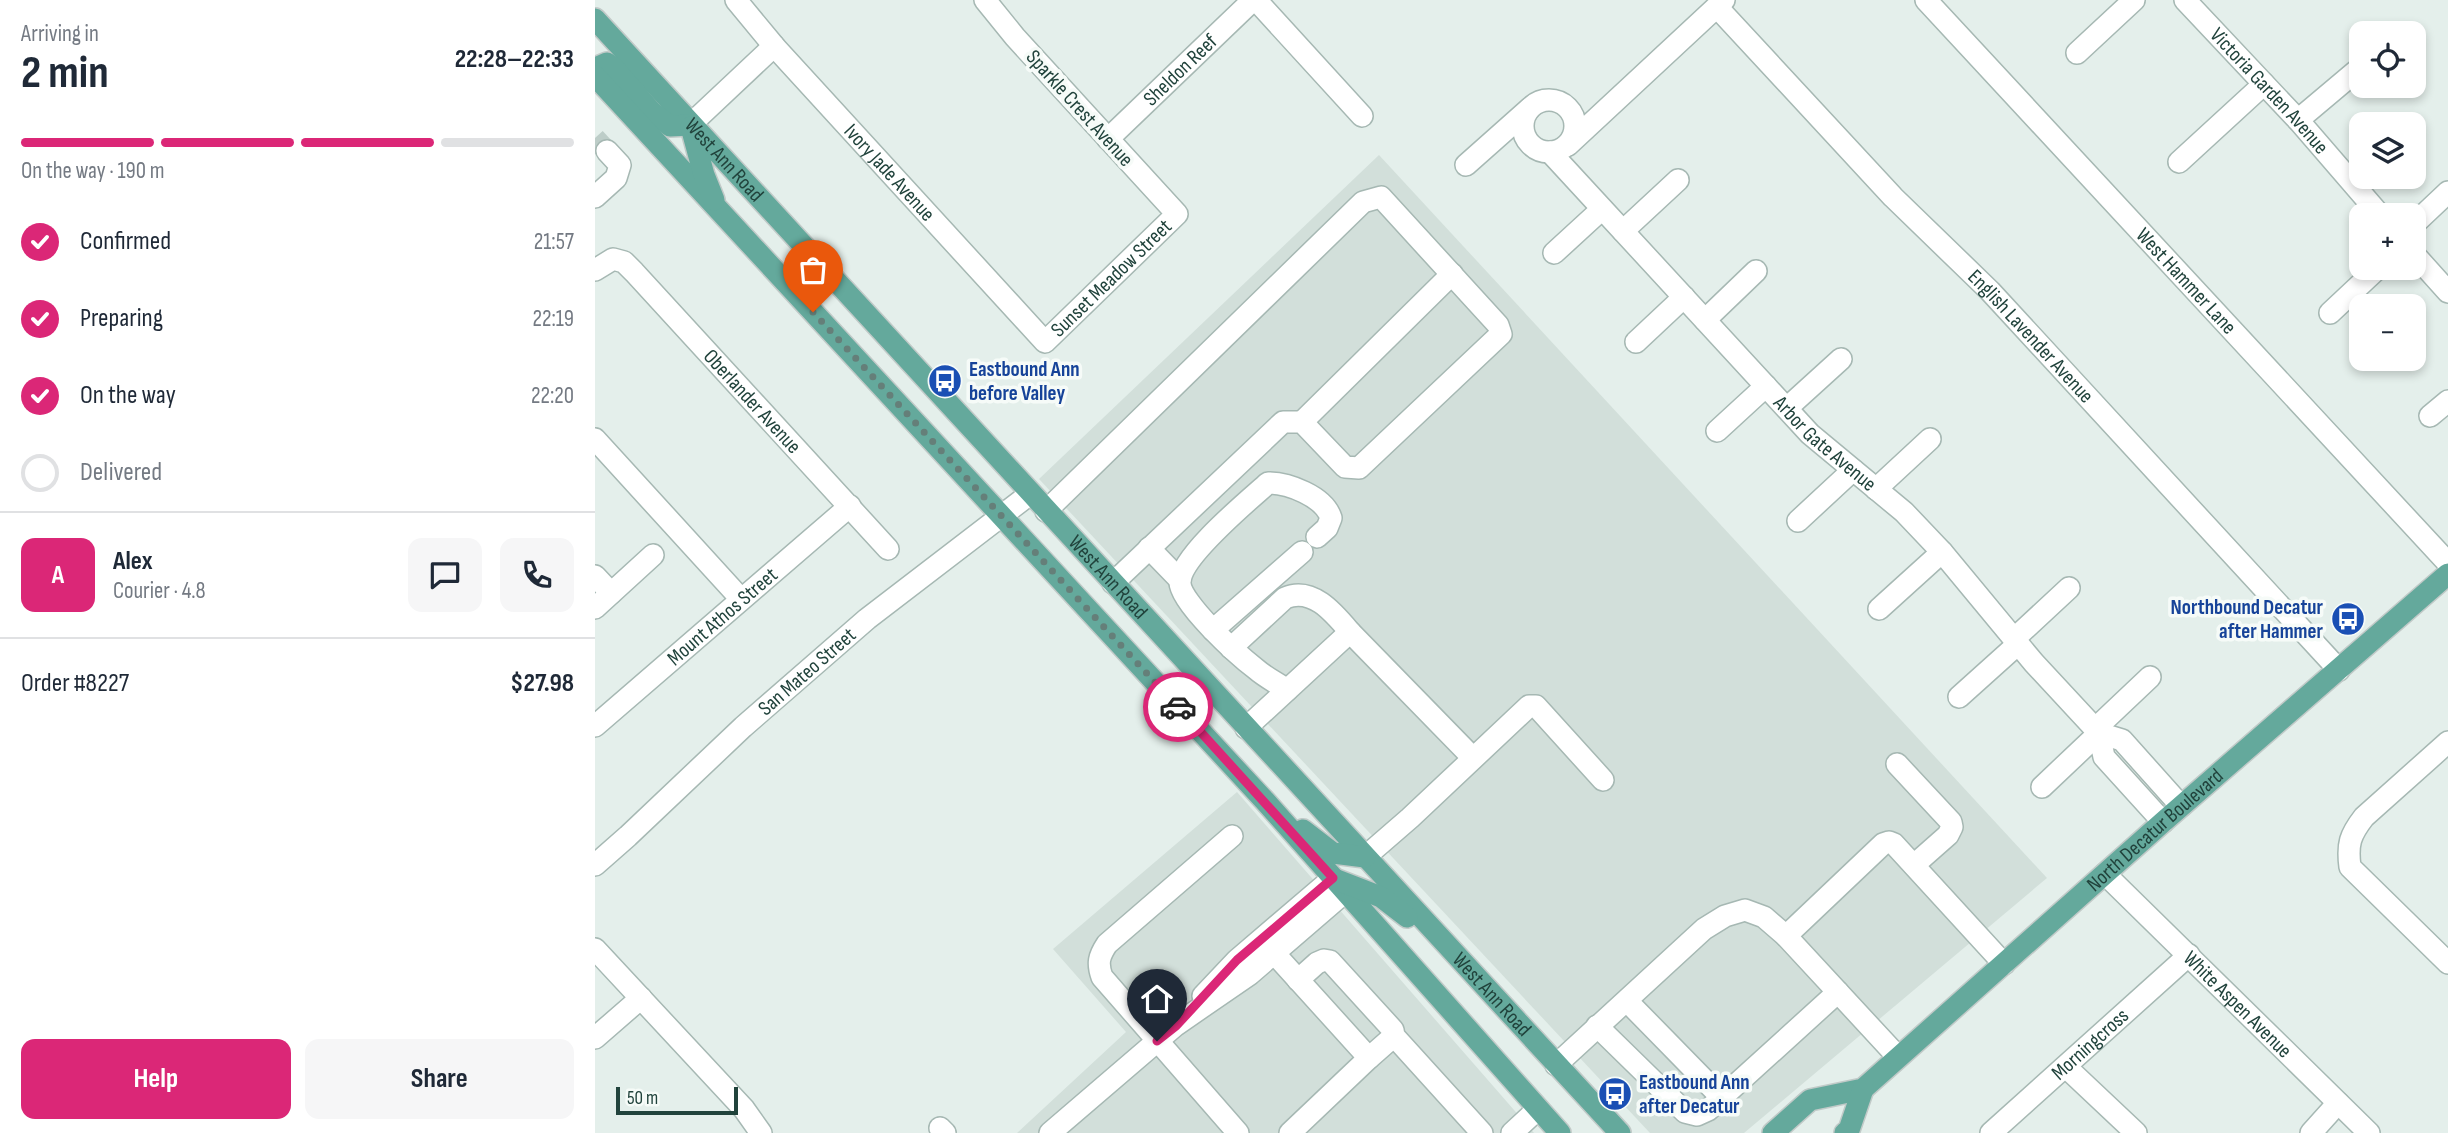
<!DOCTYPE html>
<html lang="en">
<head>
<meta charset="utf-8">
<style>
  :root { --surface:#fff; --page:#f6f6f7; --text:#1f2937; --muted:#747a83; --line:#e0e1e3; --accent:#db2777 }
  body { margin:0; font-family:"Sofia Sans Condensed",sans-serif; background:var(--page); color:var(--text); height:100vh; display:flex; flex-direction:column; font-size:26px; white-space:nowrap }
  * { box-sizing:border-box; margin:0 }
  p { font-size:23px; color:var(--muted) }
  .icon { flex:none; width:38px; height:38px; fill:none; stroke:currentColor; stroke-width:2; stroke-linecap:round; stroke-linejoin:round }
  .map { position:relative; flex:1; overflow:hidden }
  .drawer { display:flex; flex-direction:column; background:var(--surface); width:595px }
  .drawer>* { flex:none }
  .controls { position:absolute; left:1754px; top:21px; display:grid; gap:14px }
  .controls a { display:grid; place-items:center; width:77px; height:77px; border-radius:14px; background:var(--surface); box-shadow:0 4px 10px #0003; font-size:35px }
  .scale { position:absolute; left:21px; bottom:18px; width:122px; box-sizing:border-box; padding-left:7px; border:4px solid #21433c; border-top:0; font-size:19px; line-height:24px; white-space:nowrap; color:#21433c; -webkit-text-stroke:5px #f6fbf8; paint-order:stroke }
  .pin { position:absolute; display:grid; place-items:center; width:60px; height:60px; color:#fff; margin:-72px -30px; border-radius:50% 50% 50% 0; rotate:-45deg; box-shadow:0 0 7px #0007 }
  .pin .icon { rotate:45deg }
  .courier { position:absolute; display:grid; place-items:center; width:70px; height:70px; margin:-35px; border:5px solid #db2777; border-radius:50%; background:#fff; color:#222; box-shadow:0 2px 9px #0007 }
  .headline em { font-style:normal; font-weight:700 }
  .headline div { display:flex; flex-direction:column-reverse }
  .headline { display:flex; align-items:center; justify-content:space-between; height:119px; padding:0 21px }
  h1 { font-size:46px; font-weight:700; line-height:52px }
  .bar { display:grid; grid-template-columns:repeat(4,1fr); gap:10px 7px; align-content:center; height:84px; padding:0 21px }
  .bar i { height:9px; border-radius:5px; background:var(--line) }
  .bar .selected { background:var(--accent) }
  .bar p { grid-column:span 4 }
  .line { display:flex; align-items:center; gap:18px; padding:0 21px; border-top:2px solid var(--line) }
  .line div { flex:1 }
  .round { display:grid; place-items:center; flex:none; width:74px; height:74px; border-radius:14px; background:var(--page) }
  ol { padding:0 21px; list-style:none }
  li { display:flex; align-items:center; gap:21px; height:77px }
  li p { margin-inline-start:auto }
  li .icon { padding:7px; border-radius:50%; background:var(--accent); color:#fff; stroke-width:4 }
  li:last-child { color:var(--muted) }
  li i { width:38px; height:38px; border:4px solid var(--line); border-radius:50% }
  .primary-button { display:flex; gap:14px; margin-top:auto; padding:14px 21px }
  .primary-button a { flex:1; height:80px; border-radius:14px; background:var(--accent); color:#fff; font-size:28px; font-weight:700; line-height:80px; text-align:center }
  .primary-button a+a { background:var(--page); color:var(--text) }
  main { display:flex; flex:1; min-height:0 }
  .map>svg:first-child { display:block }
  .built { fill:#d2dfda }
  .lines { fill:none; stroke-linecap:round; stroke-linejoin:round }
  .minor-tunnel { stroke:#bdcdc8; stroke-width:21; stroke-dasharray:21 10; stroke-linecap:butt }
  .minor-casing { stroke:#a6b8b3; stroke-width:24 }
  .major-casing { stroke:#c1cac8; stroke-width:24 }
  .minor { stroke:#fff; stroke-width:21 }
  .major { stroke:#64a99c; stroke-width:21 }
  .done { stroke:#657f79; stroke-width:7; stroke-dasharray:0 12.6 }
  .route { stroke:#db2777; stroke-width:9 }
  .labels { text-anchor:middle; stroke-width:7; stroke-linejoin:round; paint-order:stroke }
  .street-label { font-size:21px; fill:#21433c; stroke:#f6fbf8 }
  .transit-label { font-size:21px; font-weight:bold; fill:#164399; stroke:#f6fbf8; text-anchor:start }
</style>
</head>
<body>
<main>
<section class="drawer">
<div class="headline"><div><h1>2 min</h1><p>Arriving in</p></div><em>22:28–22:33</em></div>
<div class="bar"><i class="selected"></i><i class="selected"></i><i class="selected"></i><i></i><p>On the way · 190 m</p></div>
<ol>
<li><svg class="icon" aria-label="check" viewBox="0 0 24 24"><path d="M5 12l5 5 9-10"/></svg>Confirmed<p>21:57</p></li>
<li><svg class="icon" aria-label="check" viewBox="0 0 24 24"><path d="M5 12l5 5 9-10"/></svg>Preparing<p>22:19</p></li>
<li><svg class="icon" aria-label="check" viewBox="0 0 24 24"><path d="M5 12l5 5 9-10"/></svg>On the way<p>22:20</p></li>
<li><i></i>Delivered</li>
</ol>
<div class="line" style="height:126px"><b class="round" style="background:var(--accent);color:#fff">A</b><div><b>Alex</b><p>Courier · 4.8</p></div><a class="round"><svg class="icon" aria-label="chat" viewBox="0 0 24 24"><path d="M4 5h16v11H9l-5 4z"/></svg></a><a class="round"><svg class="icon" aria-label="phone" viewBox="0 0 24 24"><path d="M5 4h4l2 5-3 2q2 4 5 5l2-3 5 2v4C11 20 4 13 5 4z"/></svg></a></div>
<div class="line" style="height:91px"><div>Order #8227</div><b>$27.98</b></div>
<div class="primary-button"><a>Help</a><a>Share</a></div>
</section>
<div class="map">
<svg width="1853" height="1133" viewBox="0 0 1853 1133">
  <rect width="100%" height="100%" fill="#e4efeb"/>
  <g class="built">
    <polygon points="784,155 1452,878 1149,1133 1055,1133 444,479"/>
    <polygon points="642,792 939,1133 422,1133 531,1032 458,949"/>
  </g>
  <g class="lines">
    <polyline class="minor-tunnel" points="0,138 12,151"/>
    <g class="minor-casing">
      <g id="minor">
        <path id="s1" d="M141,0L179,46L450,342L582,214L420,37L390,0"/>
        <polyline points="661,0 767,116"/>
        <path id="s2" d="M1331,0L1853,563"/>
        <path id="s3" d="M1590,0L1703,120L1785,215"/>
        <path id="s4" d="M1122,7L1298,197L1395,291L1744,670"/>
        <polyline points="1482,53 1539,0"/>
        <circle cx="954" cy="126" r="26"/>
        <polyline points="1703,120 1766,67"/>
        <polyline points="95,125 179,46"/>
        <path id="s5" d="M513,139L658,0"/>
        <polyline points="973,145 1129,0"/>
        <path id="s6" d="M955,152L1215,434L1309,512L1347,552L1439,663L1504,733L1509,757L1568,822"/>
        <polyline points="1584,162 1669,84"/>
        <polyline points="871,165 934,109"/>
        <polyline points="0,197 21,178 25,165 12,151"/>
        <polyline points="1818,225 1853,192"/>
        <polyline points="1028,231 1083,180"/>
        <polyline points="959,253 1007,209"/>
        <polyline points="1818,253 1853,292"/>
        <path id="s7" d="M0,270L18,259L29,262L39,272L293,549"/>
        <polyline points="1735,313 1783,268"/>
        <polyline points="1110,320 1161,271"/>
        <polyline points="1041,342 1089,297"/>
        <polyline points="1192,408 1246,359"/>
        <polyline points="1835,416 1853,401"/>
        <polyline points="707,422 857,274"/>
        <polyline points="1122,431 1171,386"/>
        <polyline points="0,439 146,599"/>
        <polyline points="1281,489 1335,439"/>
        <polyline points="451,511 768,202 786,197 903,325 906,334 764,468 750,467 707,422 688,422 518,583"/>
        <polyline points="1203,521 1258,470"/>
        <polyline points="554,548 585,580"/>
        <polyline points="0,576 16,593"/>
        <polyline points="0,608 58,555"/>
        <polyline points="1284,609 1347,552"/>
        <polyline points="618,630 707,552"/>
        <polyline points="1419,639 1474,588"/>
        <path d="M636,648L690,598C717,586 739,613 755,632"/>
        <path d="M692,690C682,683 670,677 661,669C644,656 584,602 585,582C586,556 653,501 673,483C693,483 729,496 736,518L732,528L722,537"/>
        <polyline points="1364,697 1423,644"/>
        <path id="s8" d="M0,726L255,506"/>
        <polyline points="651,728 755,632 878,758"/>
        <polyline points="1500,729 1555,677"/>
        <polyline points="1504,733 1527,740 1586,806"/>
        <path d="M1853,742L1769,817C1755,835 1752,844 1755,867L1853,963"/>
        <polyline points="1302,764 1356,822 1357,827 1353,835 1319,865"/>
        <polyline points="1447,787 1504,733"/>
        <path d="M637,836L512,944C504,956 502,963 507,977L643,1133"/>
        <polyline points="770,857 815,818 934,706 941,706 1008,780"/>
        <path id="s9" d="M0,865L33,836L148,727L272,619L435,494"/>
        <path id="s10" d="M1510,874L1774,1133"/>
        <polyline points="1191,936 1288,844 1294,842 1299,844 1409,964"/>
        <polyline points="0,949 149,1109 166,1133"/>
        <polyline points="679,953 774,1058 799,1036"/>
        <polyline points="703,980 722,963 729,960 735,961 798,1030 799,1036 887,1133"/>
        <polyline points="608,996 642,960 738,878"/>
        <polyline points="1032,1001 1127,1098"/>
        <polyline points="1002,1026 1090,1112 1102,1115 1113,1110 1243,992"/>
        <polyline points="0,1038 46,998"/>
        <polyline points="961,1065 1109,929 1130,916 1150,910 1169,917 1191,936 1303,1057"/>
        <polyline points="1471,1067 1541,1133"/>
        <polyline points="345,1128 350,1133"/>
        <polyline points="455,1133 581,1025 655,974 750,892"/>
        <polyline points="695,1133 774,1058"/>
        <polyline points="917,1133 943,1109"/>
        <path id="s11" d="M1396,1133L1594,955"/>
        <polyline points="1716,1133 1743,1103"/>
      </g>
    </g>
    <g class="major-casing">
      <g id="major">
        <path id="s12" d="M0,19L1025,1133"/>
        <polyline points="0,68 12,63 19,68 57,112 75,126 95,125"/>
        <polyline points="0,76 670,801 965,1133"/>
        <polyline points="96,127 109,175 119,200"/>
        <polyline points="708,830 738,853 770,857"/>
        <polyline points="742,880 786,897 812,917"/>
        <path id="s13" d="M1178,1133L1215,1100L1268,1089L1568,822L1853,574"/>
        <polyline points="1250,1133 1254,1130 1268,1089"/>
      </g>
    </g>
    <use href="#minor" class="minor"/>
    <use href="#major" class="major"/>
  </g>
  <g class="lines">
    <polyline class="done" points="218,312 583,707"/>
    <polyline class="route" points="562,1041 581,1026 642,960 738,878 583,707"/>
  </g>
  <defs>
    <g id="bus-disc" transform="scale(1.75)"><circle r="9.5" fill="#1a4fb4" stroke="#f6fbf8"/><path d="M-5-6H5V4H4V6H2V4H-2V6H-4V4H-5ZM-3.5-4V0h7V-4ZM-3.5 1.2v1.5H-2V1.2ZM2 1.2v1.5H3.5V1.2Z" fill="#fff"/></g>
  </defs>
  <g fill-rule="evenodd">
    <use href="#bus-disc" x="350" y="381"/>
    <use href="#bus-disc" x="1753" y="619"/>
    <use href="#bus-disc" x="1020" y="1094"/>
  </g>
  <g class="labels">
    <g class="street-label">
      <text dy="7" stroke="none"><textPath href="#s5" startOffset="100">Sheldon Reef</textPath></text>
      <text dy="7" stroke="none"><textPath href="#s3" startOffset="124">Victoria Garden Avenue</textPath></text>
      <text transform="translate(485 108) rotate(48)" y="7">Sparkle Crest Avenue</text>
      <text dy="7" stroke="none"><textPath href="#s12" startOffset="191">West Ann Road</textPath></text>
      <text dy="7" stroke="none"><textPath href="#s1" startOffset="231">Ivory Jade Avenue</textPath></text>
      <text dy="7" stroke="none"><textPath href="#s1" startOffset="553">Sunset Meadow Street</textPath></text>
      <text dy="7" stroke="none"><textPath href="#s2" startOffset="383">West Hammer Lane</textPath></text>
      <text dy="7" stroke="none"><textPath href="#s4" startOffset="455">English Lavender Avenue</textPath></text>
      <text dy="7" stroke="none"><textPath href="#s7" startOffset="222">Oberlander Avenue</textPath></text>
      <text dy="7" stroke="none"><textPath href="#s6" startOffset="401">Arbor Gate Avenue</textPath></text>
      <text dy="7" stroke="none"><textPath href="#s12" startOffset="758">West Ann Road</textPath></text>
      <text dy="7" stroke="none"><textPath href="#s8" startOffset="168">Mount Athos Street</textPath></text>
      <text dy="7" stroke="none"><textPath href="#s9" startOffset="287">San Mateo Street</textPath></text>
      <text dy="7" stroke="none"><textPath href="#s13" startOffset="494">North Decatur Boulevard</textPath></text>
      <text dy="7" stroke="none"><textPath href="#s12" startOffset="1325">West Ann Road</textPath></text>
      <text dy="7" stroke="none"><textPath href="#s10" startOffset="186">White Aspen Avenue</textPath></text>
      <text dy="7" stroke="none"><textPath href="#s11" startOffset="133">Morningcross</textPath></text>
    </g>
    <g class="transit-label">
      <text x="374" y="376">Eastbound Ann<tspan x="374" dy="24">before Valley</tspan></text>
      <text x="1728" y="614" text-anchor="end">Northbound Decatur<tspan x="1728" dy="24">after Hammer</tspan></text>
      <text x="1044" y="1089">Eastbound Ann<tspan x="1044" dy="24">after Decatur</tspan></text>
    </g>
  </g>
</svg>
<div class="controls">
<a><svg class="icon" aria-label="locate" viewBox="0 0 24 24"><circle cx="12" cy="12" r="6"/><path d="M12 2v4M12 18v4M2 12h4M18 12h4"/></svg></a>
<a><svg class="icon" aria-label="layers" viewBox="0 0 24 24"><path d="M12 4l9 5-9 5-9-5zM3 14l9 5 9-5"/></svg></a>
<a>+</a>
<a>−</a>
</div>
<div class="scale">50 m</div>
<div class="pin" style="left:218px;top:312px;background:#ea580c"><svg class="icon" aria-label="bag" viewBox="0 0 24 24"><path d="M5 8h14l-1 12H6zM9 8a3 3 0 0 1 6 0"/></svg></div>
<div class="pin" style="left:562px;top:1041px;background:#1f2937"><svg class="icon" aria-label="home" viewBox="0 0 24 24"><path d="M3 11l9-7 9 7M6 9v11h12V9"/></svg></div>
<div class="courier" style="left:583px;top:707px"><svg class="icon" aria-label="car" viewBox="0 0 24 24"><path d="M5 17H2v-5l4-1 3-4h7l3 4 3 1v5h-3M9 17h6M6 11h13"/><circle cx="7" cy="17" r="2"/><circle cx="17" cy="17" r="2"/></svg></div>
</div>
</main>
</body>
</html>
